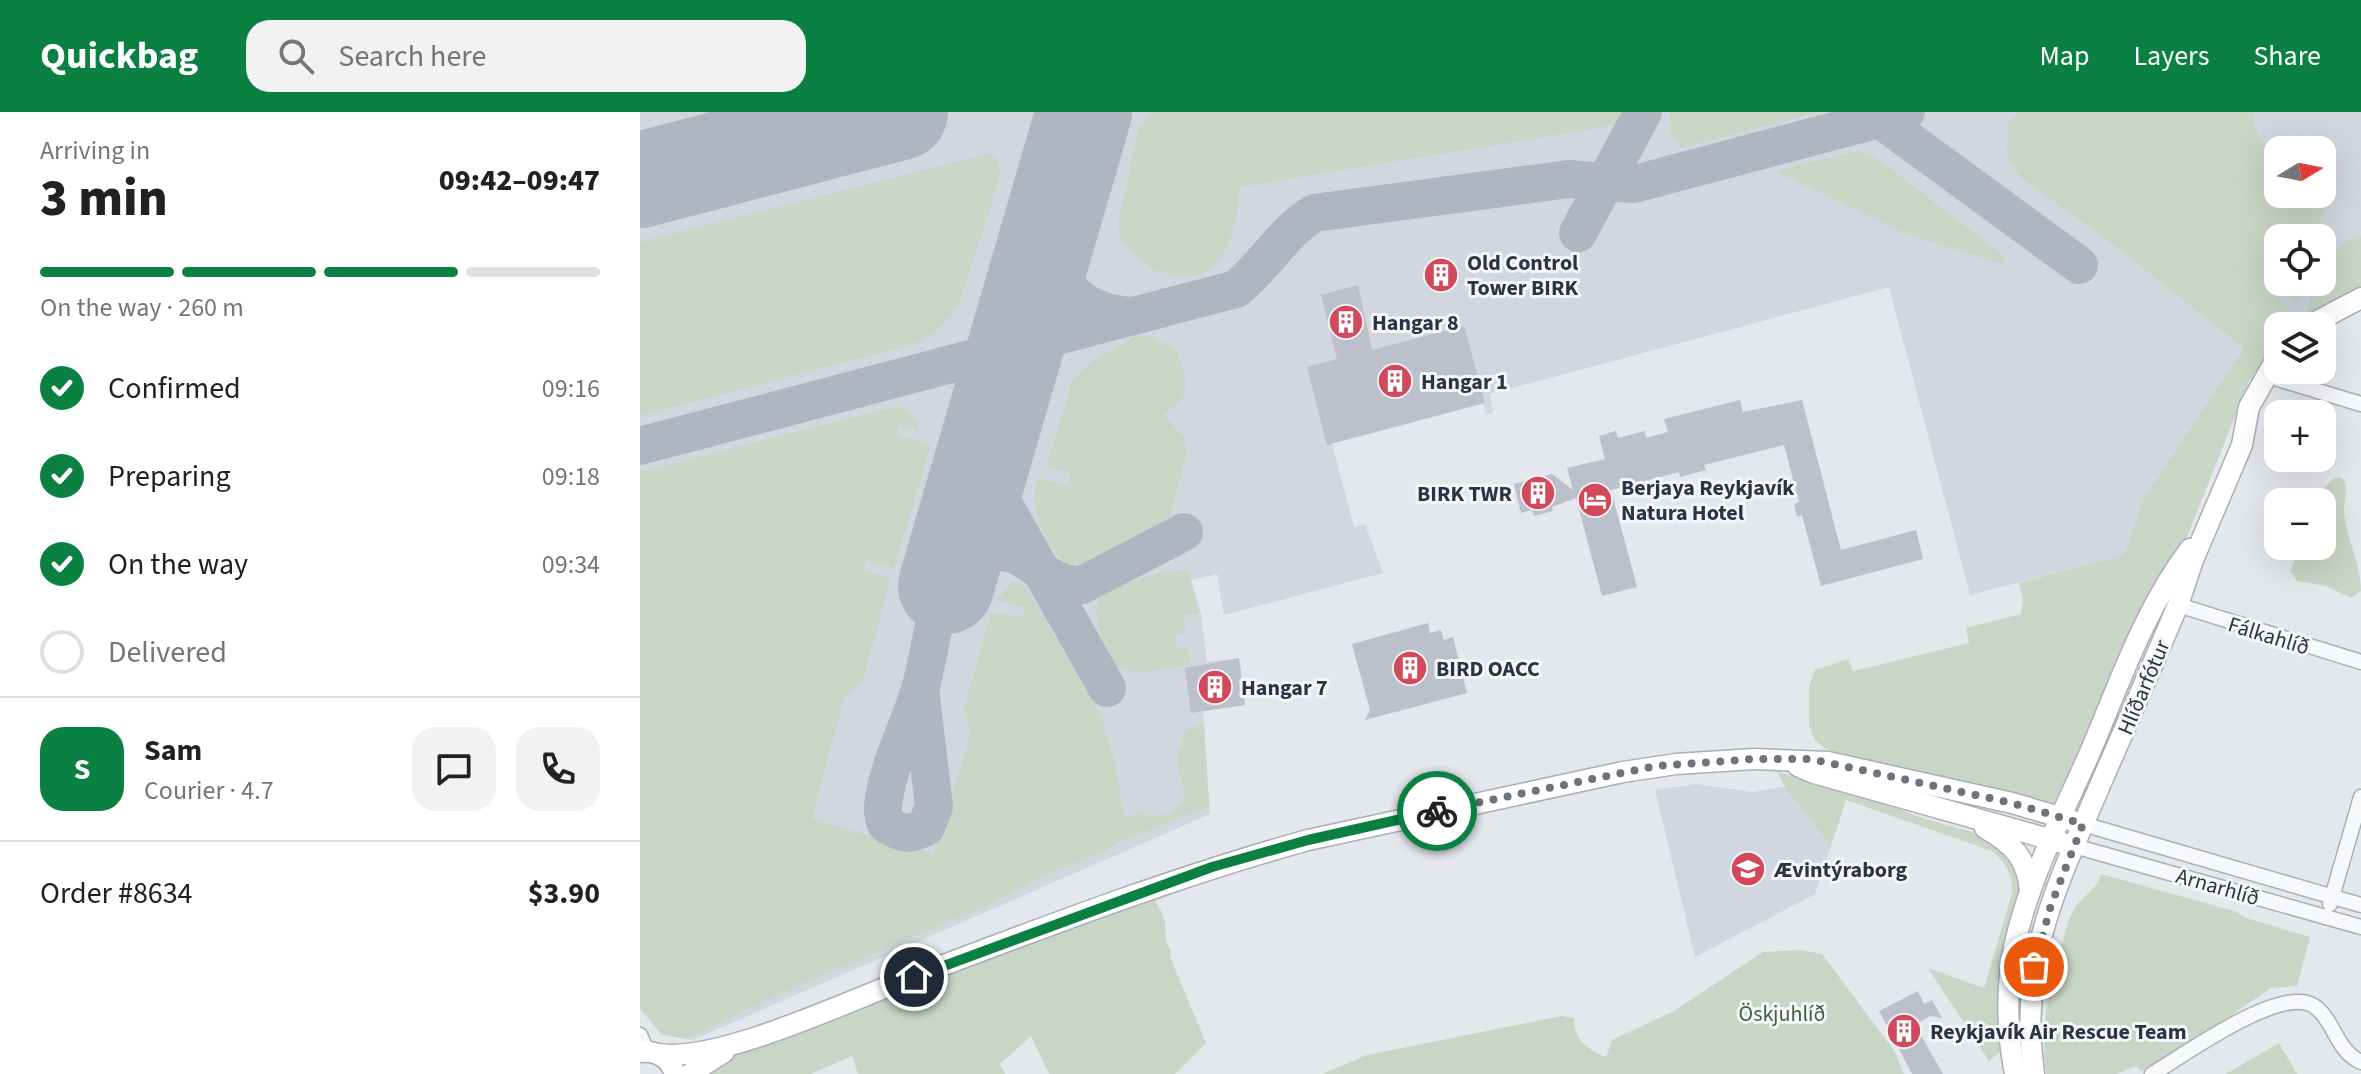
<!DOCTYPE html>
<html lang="en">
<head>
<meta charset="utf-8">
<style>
  :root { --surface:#fff; --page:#f2f2f2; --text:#202124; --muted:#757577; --line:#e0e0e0; --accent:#0b8043 }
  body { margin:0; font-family:"Source Sans 3",sans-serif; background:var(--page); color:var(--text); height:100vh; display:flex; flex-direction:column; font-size:30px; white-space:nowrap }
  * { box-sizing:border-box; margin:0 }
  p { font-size:26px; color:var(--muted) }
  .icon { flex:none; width:44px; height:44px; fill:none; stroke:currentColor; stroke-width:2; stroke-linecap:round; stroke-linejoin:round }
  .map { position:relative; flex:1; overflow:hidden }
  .panel { display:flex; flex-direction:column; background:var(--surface); width:640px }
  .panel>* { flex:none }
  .needle { width:52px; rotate:80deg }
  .tools { position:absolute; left:1624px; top:24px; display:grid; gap:16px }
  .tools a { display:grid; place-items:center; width:72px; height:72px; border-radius:16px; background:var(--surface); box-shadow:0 8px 32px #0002; font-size:40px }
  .pin { position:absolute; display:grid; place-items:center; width:68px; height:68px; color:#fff; margin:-34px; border:4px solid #fff; border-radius:50%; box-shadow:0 2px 8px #0007 }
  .courier { position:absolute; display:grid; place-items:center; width:80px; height:80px; margin:-40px; border:6px solid #0b8043; border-radius:50%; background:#fff; color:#222; box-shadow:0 2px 10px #0007 }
  .summary em { font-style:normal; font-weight:800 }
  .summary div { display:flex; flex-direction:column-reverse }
  .summary { display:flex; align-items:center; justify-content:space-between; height:136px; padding:0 40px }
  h1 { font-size:52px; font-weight:800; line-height:60px }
  .bar { display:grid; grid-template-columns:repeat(4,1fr); gap:12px 8px; align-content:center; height:96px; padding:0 40px }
  .bar i { height:10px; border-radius:6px; background:var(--line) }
  .bar .active { background:var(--accent) }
  .bar p { grid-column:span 4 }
  .line { display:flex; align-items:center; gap:20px; padding:0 40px; border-top:2px solid var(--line) }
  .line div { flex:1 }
  .round { display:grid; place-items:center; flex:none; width:84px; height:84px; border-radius:24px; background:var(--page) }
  ol { padding:0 40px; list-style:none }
  li { display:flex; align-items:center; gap:24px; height:88px }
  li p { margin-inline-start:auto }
  li .icon { padding:8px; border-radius:50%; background:var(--accent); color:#fff; stroke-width:4 }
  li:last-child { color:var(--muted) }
  li i { width:44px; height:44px; border:4px solid var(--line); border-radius:50% }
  header { display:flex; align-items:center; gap:48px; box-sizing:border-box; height:112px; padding:0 40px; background:var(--accent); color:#fff }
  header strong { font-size:38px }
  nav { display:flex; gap:44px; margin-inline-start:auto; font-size:28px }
  .search { width:560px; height:72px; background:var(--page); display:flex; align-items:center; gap:20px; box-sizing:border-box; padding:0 28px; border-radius:24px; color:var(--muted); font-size:30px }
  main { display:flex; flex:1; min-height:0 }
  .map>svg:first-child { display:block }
  .built { fill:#d2d6de; fill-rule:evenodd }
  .green { fill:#c9d6c5 }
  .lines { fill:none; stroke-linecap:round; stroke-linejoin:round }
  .taxiway { stroke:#b0b6c1; stroke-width:38 }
  .runway { stroke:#b0b6c1; stroke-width:96 }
  .building { fill:#bbc0ca }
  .street-casing { stroke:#a9aeb7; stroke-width:17 }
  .secondary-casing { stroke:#a9aeb7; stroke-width:23 }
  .street { stroke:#f7f8fa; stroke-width:14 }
  .secondary { stroke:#fff; stroke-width:20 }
  .done { stroke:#6c737f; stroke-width:8; stroke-dasharray:0 14.4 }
  .route { stroke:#0b8043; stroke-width:10 }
  .labels { text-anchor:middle; stroke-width:6; stroke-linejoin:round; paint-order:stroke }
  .poi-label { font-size:22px; font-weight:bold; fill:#2b3445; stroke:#f4f6f9; text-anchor:start }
  .street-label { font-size:22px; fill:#2b3445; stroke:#f4f6f9 }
  .park-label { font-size:22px; fill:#3f6138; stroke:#f4f6f9 }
</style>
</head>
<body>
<header>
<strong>Quickbag</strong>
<div class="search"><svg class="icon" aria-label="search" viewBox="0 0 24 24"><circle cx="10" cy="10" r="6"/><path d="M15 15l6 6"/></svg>Search here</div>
<nav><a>Map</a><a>Layers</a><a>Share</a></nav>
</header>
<main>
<section class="panel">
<div class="summary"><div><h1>3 min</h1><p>Arriving in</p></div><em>09:42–09:47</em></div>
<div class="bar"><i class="active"></i><i class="active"></i><i class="active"></i><i></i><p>On the way · 260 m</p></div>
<ol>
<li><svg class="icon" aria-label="check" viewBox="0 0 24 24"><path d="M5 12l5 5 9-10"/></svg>Confirmed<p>09:16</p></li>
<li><svg class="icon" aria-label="check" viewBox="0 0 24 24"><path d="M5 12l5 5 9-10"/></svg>Preparing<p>09:18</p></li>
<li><svg class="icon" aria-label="check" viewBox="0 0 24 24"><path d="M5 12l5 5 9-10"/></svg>On the way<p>09:34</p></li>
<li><i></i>Delivered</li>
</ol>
<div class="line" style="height:144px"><b class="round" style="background:var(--accent);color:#fff">S</b><div><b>Sam</b><p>Courier · 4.7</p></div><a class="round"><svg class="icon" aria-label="chat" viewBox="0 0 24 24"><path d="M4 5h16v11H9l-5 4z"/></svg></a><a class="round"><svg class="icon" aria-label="phone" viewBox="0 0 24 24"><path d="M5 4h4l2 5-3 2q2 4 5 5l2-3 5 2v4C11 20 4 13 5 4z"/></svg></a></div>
<div class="line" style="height:104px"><div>Order #8634</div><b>$3.90</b></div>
</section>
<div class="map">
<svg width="1721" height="962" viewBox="0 0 1721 962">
  <rect width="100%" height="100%" fill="#e4e7ec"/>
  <g class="built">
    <path d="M0,0H1721V176L1703,185L1662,214H1638V236L1609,269L1544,432L1485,443L1330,483L1249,175L850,282L853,301L846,302L843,291L692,331L714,415L725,412L743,461L584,503L577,462L551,468L561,501L567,550L599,546L605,593L563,599L570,702L53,928L21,922L0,896ZM1638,38H1682V82H1638ZM1638,126H1682V170H1638Z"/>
    <polygon points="1056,672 1112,680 1153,673 1206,688 1175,782 1055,845 1015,678"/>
  </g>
  <g class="green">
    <path d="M514,0H983L975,13L600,75C596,108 594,138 566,161C529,172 491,153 477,116L499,16L505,7Z"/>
    <polygon points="1029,0 1178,0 1041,36 1030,19"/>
    <path d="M1379,0H1613C1614,19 1621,33 1638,43V82H1682V52C1695,72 1690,88 1679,107L1685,117L1680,126H1638V170H1660L1658,190L1645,182L1640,189L1655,201L1651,214H1638V236L1609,269L1544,432L1461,585L1439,657L1427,686L1404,695L1305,665L1198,642L1183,635L1175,628L1169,614V574L1175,558L1208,547L1213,559L1329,531L1326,516L1381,502L1383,488L1379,471L1484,443L1503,388L1604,236L1462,124L1381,66L1367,43L1368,9Z"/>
    <polygon points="1219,39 1237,46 1365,145 1363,152 1270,123 1135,59"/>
    <path d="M353,41L360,55L359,69L322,183C311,206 297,223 273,232L0,304V130Z"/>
    <path d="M1721,125V176L1703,185L1663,213L1674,171L1682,170C1682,147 1699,130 1721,125Z"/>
    <path d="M495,224H511L536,237C546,265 557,285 523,301L544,326L547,341L529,409C498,430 462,457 423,452C405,421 387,403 398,366L427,374L430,361L407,354L431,271L454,248Z"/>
    <path d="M255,295C268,297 277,304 279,318L259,313L257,323L291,333L254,456L226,448L223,458L251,467L223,569L204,586L172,707L294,743L330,623L324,597L351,501L382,505L386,496L358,488L371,470L379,469L388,478L462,606L475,650L484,705H495L496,700C517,708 536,705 545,682L537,654V639L542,632V622L556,613H564L569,694L479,730L466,739L404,764L351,792L166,870L46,927L21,922L0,896V360Z"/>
    <path d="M1694,366H1702C1710,377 1704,385 1704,397C1705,425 1721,450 1721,479L1711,486L1686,474L1657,469L1650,459L1660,434H1682V378Z"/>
    <path d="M548,458L559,501L544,503L546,521L535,523L537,537L548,536L550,553L498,561L473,554C465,532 449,501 461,479L519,461Z"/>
    <path d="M1137,660L1216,680L1279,705L1342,723L1372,742L1383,763L1365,936L1349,949L1288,856L1344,876L1372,781C1373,761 1366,752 1352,739L1206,688L1191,733L1146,677Z"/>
    <path d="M607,754L515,789C526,806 525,808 526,826C527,836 533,835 530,845L566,931L535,962H409L391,924L360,952L365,962H218L212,944L171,962H61L105,936L271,872Z"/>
    <path d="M1461,762L1594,799L1606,806L1670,825L1657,874L1631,876L1552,930L1502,959L1496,954L1476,962H1406C1401,918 1407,880 1420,838C1424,826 1426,812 1432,801C1440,785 1456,780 1461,762Z"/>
    <path d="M1161,838L1182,842L1255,940L1264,962H682L727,943L921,904L934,906C934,927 947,938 966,945L972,928L1034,899L1123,840Z"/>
    <polygon points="1639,931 1657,962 1586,962"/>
  </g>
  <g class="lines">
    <g class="taxiway">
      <polyline points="1230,0 1439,153"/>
      <path d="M413,108C414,165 428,198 490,204"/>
      <polyline points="938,121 1003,0"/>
      <path d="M407,229C358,255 342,324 354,375L467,576"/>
      <path d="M0,334L596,177C625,154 642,121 674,101L929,67L994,72L1266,0"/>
      <path d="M280,577L294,694L286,715C269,724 261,722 246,712C244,705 242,700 243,694C247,654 269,615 280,577C290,544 292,506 306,475C311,462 328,447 341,443C386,427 399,475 442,473L544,420"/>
    </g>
    <g class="runway">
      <polyline points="0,68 260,0"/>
      <polyline points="306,474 444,0"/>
    </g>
  </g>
  <g class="building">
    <polygon points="806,151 811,171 795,175 790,155"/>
    <polygon points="718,173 732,238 824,214 845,291 687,333 667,255 697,247 681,183"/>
    <polygon points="1100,288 1103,300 1162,288 1201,438 1276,418 1283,447 1181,474 1162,403 1157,405 1154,392 1159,390 1144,333 1064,353 1066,358 1040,365 1039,360 971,378 997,475 962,484 936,386 912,395 913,399 894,404 892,398 881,401 874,372 912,362 933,378 927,356 965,347 959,324 976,319 978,326 1005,319 1006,326 1028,320 1024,307"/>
    <polygon points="788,511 790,521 801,518 804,528 813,525 827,581 725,608 730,598 712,532"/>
    <polygon points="599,546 605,593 551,601 545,556"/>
    <polygon points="1278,879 1284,892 1292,888 1302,906 1290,904 1275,913 1303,962 1272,962 1239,899"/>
  </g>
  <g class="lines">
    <g class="street-casing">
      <g id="street">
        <polyline points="1638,267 1721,292"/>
        <polyline points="1538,493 1721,550"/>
        <polyline points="1443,712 1721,793"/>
        <polyline points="1434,734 1721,815"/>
        <polyline points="1690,792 1721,685"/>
        <polyline points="0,923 7,939"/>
        <path d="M1512,962C1543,944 1641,872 1674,894C1695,909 1696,939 1721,950"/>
      </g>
    </g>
    <g class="secondary-casing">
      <g id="secondary">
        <polyline points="1668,214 1721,186"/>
        <polyline points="1158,654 1174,661 1423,731"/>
        <path d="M1345,716C1373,732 1388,747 1390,780"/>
        <path d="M0,940C17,938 30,946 35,962"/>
        <path d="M19,942C78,951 208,889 267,867C399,817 531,766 668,728L983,660L1036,652L1114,647L1188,650L1372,691L1443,712"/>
        <polyline points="50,962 84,940"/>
        <path d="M1375,962C1367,921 1366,876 1374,835C1389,766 1423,702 1451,638C1480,570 1505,496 1550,437"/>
        <path d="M1394,962C1378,847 1417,774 1461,671C1487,612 1513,552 1538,493L1553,448L1602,333L1609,295L1638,244"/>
      </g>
    </g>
    <use href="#street" class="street"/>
    <use href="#secondary" class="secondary"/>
  </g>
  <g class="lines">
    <polyline class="done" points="797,699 1016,654 1114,647 1171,647 1372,691 1443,712 1411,793 1394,855"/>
    <polyline class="route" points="274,865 572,755 668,728 797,699"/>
  </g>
  <defs>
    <g id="building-disc" transform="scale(1.8)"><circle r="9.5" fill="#d1495b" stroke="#f4f6f9"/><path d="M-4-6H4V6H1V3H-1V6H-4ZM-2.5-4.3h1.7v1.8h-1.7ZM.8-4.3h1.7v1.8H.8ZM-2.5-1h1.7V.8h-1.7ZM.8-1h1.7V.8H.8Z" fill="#fff"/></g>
    <g id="hotel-disc" transform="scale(1.8)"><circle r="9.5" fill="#d1495b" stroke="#f4f6f9"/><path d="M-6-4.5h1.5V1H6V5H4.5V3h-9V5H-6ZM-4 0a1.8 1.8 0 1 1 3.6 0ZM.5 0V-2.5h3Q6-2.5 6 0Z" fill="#fff"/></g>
    <g id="school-disc" transform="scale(1.8)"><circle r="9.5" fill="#d1495b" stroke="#f4f6f9"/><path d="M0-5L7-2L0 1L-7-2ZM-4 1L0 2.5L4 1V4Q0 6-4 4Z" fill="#fff"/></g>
  </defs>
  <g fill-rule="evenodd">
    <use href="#building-disc" x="801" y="163"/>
    <use href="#building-disc" x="706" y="210"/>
    <use href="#building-disc" x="755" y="269"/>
    <use href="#building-disc" x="898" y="381"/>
    <use href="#hotel-disc" x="955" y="388"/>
    <use href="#building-disc" x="770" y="556"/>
    <use href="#building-disc" x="575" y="575"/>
    <use href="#school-disc" x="1108" y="757"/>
    <use href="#building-disc" x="1264" y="919"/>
  </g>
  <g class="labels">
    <g class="poi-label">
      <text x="827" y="158">Old Control<tspan x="827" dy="25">Tower BIRK</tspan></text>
      <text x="732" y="218">Hangar 8</text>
      <text x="781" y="277">Hangar 1</text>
      <text x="981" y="383">Berjaya Reykjavík<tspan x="981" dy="25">Natura Hotel</tspan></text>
      <text x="872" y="389" text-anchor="end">BIRK TWR</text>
      <text x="796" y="564">BIRD OACC</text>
      <text x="601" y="583">Hangar 7</text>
      <text x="1134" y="765">Ævintýraborg</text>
      <text x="1290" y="927">Reykjavík Air Rescue Team</text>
    </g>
    <g class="street-label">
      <text transform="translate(1629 523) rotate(17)" y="8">Fálkahlíð</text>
      <text transform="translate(1503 575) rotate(-67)" y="8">Hlíðarfótur</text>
      <text transform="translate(1578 774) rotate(16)" y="8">Arnarhlíð</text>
    </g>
    <g class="park-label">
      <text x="1142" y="909">Öskjuhlíð</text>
    </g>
  </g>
</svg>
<div class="tools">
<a><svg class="needle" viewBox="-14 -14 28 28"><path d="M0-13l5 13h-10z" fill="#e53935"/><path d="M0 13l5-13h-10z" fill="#757577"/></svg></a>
<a><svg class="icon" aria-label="locate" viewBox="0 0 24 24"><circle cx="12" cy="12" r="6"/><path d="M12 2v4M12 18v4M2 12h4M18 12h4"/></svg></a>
<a><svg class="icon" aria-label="layers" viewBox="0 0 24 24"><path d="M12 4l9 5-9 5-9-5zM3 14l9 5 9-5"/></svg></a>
<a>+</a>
<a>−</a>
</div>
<div class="pin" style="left:1394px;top:855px;background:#ea580c"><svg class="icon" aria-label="bag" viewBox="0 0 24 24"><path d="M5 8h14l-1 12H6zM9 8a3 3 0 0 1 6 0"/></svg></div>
<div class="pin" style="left:274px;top:865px;background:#1f2937"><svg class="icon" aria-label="home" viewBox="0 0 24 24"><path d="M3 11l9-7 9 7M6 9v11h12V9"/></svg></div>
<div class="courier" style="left:797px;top:699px"><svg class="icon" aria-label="bike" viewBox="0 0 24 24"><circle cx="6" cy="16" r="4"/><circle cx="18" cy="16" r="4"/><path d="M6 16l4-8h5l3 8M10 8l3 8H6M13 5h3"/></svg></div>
</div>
</main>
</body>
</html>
